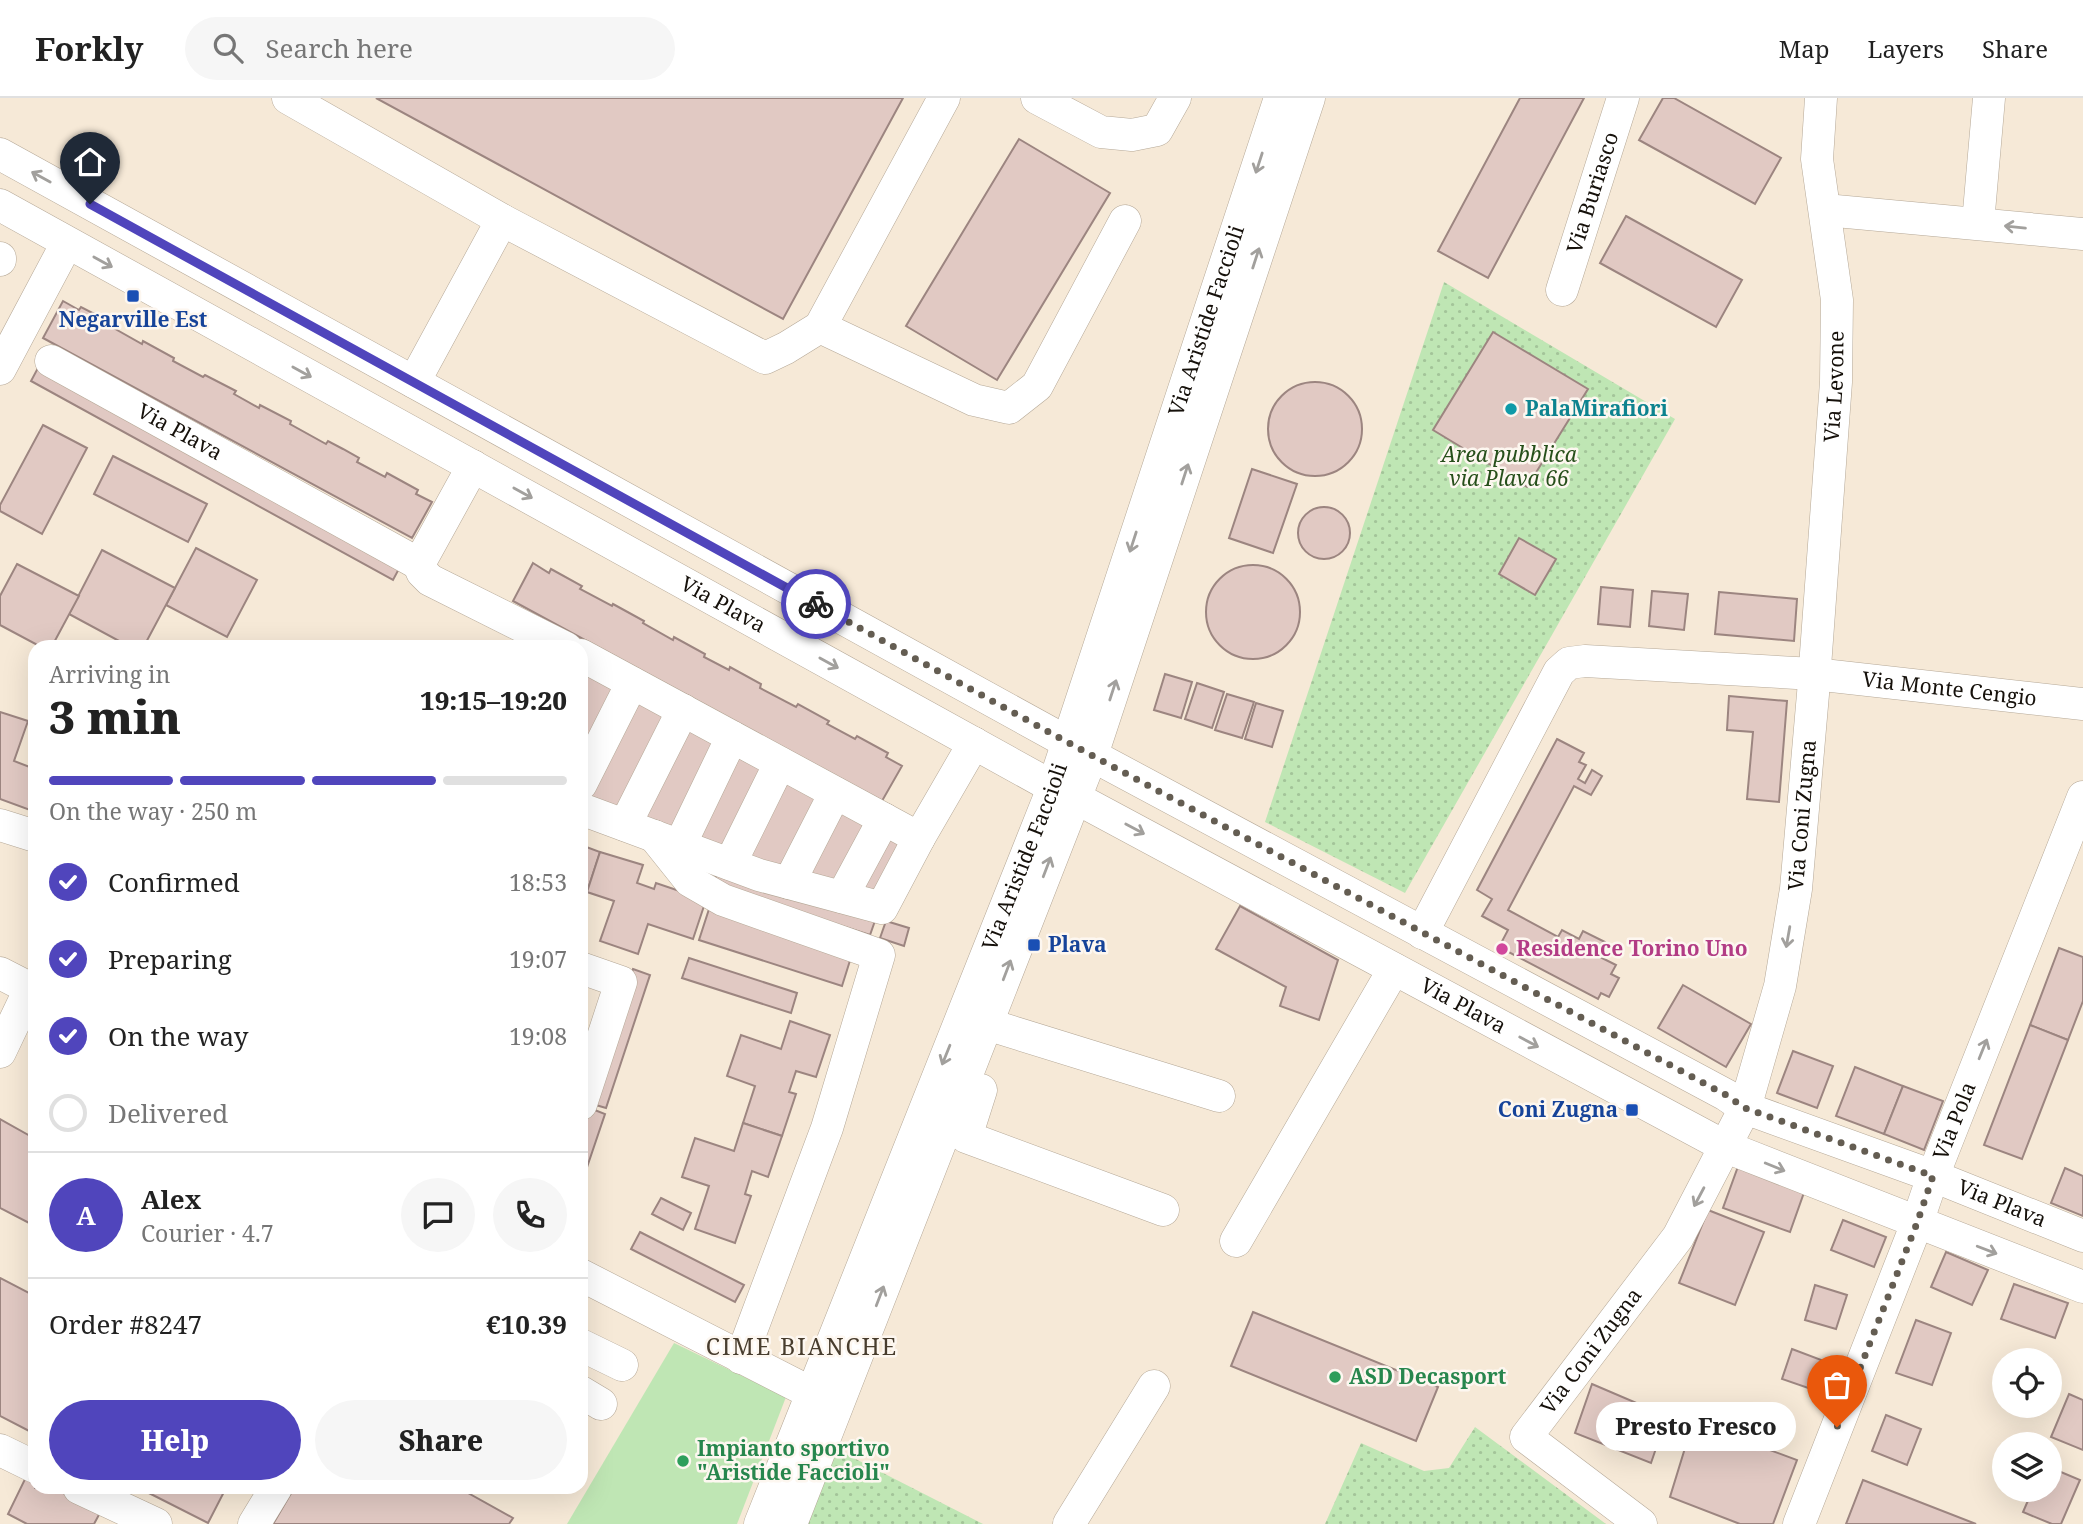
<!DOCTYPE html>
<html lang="en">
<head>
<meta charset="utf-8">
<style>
  :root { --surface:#fff; --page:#f6f6f6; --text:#222; --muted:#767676; --line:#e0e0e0; --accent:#5045bc }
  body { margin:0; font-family:"Noto Serif",serif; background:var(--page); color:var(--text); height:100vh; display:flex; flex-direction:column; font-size:26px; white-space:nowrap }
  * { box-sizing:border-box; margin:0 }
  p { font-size:23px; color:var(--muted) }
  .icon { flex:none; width:38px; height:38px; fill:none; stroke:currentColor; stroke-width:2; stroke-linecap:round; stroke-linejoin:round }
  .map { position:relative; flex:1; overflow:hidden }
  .sheet { position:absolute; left:28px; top:542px; width:560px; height:854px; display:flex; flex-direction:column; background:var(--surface); border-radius:21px; box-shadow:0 7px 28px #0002 }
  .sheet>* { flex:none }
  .controls { position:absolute; left:1992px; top:1250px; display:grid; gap:14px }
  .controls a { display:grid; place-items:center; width:70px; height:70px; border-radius:50%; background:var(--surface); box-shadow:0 7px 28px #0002; font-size:35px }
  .pin { position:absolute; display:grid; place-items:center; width:60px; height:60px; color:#fff; margin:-72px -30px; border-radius:50% 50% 50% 0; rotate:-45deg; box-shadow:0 0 7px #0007 }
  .pin .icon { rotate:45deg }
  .courier { position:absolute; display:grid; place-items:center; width:70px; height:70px; margin:-35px; border:5px solid #5045bc; border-radius:50%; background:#fff; color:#222; box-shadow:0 2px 9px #0007 }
  .bubble { position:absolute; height:49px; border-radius:24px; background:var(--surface); box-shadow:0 7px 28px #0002; font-size:23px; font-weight:800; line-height:49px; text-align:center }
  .headline em { font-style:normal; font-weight:800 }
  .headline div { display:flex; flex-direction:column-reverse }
  .headline { display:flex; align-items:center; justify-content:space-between; height:119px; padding:0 21px }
  h1 { font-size:46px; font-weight:800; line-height:52px }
  .bar { display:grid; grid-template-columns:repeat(4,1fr); gap:10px 7px; align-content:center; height:84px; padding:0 21px }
  .bar i { height:9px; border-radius:5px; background:var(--line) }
  .bar .current { background:var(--accent) }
  .bar p { grid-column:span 4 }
  .line { display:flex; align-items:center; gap:18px; padding:0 21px; border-top:2px solid var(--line) }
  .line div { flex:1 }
  .round { display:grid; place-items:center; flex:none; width:74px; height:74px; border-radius:37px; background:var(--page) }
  ol { padding:0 21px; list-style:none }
  li { display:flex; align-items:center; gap:21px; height:77px }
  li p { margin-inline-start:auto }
  li .icon { padding:7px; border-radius:50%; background:var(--accent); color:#fff; stroke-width:4 }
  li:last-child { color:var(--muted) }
  li i { width:38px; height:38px; border:4px solid var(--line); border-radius:50% }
  .action { display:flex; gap:14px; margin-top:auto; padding:14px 21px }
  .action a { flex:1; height:80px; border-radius:42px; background:var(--accent); color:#fff; font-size:28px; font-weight:800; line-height:80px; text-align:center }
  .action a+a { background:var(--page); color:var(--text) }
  header { display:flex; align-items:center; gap:42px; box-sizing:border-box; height:98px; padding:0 35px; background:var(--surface); border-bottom:2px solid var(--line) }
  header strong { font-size:33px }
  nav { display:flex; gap:38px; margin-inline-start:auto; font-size:24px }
  .search { width:490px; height:63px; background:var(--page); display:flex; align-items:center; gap:18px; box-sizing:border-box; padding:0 24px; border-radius:38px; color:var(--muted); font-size:26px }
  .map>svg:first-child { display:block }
  .grass { fill:url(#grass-dots) }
  .pitch { fill:#bfe6b4 }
  .building { fill:#e1c9c3; stroke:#9c8580; stroke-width:2 }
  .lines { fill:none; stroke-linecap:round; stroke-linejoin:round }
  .minor-casing { stroke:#b5a897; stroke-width:33 }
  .minor { stroke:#fff; stroke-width:32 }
  .oneway { stroke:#a2a09d }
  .done { stroke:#645d52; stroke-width:7; stroke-dasharray:0 12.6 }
  .route { stroke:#5045bc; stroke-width:9 }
  .transit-dot { fill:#1a4fb4; stroke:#fdf7f0; stroke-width:2.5 }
  .culture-dot { fill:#0f9aa8; stroke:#fdf7f0; stroke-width:2.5 }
  .hotel-dot { fill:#d1479c; stroke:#fdf7f0; stroke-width:2.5 }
  .leisure-dot { fill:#2e9e5b; stroke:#fdf7f0; stroke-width:2.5 }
  .labels { text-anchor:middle; stroke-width:5; stroke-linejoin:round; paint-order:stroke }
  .street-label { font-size:21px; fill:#16110b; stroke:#fdf7f0 }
  .transit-label { font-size:21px; font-weight:bold; fill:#164399; stroke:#fdf7f0 }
  .culture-label { font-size:21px; font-weight:bold; fill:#0d838f; stroke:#fdf7f0; text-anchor:start }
  .park-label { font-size:21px; font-style:italic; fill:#264f1a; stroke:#fdf7f0 }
  .hotel-label { font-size:21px; font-weight:bold; fill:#b23c85; stroke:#fdf7f0; text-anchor:start }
  .leisure-label { font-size:21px; font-weight:bold; fill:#27864d; stroke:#fdf7f0; text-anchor:start }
  .neighbourhood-label { font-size:23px; letter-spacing:2px; fill:#483d2e; stroke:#fdf7f0 }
</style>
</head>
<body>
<header>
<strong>Forkly</strong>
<div class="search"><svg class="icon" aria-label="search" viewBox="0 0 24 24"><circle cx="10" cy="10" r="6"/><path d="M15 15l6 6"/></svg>Search here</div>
<nav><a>Map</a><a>Layers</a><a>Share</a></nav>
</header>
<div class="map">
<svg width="2083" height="1426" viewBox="0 0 2083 1426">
  <defs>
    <pattern id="grass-dots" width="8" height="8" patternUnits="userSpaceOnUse" patternTransform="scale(1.75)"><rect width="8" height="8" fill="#bfe6b4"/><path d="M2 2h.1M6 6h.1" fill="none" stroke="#a3c499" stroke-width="1.8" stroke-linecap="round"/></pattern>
  </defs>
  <rect width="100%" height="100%" fill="#f6e9d7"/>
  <g class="grass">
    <polygon points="1444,184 1675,321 1405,795 1265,724"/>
    <polygon points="1475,1329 1606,1426 1325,1426 1361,1345 1424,1373 1449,1370"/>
    <polygon points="836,1351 983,1426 806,1426"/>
  </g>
  <polygon class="pitch" points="674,1245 786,1299 737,1426 567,1426"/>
  <g class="building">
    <polygon points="376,0 903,0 783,221"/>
    <polygon points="1520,0 1584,0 1488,180 1438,153"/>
    <polygon points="1663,0 1674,0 1781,60 1755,106 1639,42"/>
    <polygon points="1019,41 1110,95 997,282 906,228"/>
    <polygon points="1626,118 1742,182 1716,229 1600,165"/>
    <polygon points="63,203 79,212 81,209 112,225 110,228 142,246 143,243 174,260 173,263 203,279 205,277 236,293 234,296 259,310 260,307 291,323 290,326 326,346 328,343 343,351 359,360 357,364 385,379 387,375 418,392 416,396 432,404 412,440 43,240"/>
    <polygon points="1493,234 1588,291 1527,389 1433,332"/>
    <polygon points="39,268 401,467 393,482 31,283"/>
    <circle cx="1315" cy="331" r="47"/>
    <polygon points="43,327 87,350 42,436 0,413 0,407"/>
    <polygon points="113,358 207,406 188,444 94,396"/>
    <polygon points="1252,371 1297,386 1273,455 1229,440"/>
    <circle cx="1324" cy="435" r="26"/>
    <polygon points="1519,440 1556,461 1535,497 1499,476"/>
    <polygon points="196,450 257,482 227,539 166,507"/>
    <polygon points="102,452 175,490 143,550 132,550 69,516"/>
    <polygon points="533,465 549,475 551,471 582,488 580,491 612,508 613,506 644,523 643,525 673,542 674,539 705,556 704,559 729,572 730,569 761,586 760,590 796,609 798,606 829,623 827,626 855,641 857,638 888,655 886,659 902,668 882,703 513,503"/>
    <polygon points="17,466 79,498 51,550 43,550 0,527 0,498"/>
    <circle cx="1253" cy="514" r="47"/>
    <polygon points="1601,489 1633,492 1630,529 1598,526"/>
    <polygon points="1652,493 1688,496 1684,532 1649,528"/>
    <polygon points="1719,494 1797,501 1794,543 1715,536"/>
    <polygon points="589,576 619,592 581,662 581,590"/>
    <polygon points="1165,576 1192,584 1181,620 1154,612"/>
    <polygon points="1197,585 1224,594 1212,630 1185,621"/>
    <polygon points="1227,596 1254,604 1242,640 1215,632"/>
    <polygon points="1729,598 1787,603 1779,704 1747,701 1753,634 1727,632"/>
    <polygon points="638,604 668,620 617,716 586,700"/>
    <polygon points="1256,605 1283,613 1272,649 1245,641"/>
    <polygon points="0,614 28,623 14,663 35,671 35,697 30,712 0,701"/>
    <polygon points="687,631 718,648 670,736 639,719"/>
    <polygon points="1557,641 1584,655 1579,664 1586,667 1578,681 1585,685 1592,672 1602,678 1591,697 1574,688 1508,812 1558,839 1562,832 1579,841 1583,833 1605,844 1598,858 1616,867 1611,876 1619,880 1609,899 1601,895 1598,901 1499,849 1508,832 1482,818 1492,801 1477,792"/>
    <polygon points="738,659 768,675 724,755 694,740"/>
    <polygon points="787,685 818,702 778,776 747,759"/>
    <polygon points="836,711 866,727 830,794 800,778"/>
    <polygon points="887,739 901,747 870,805 856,797"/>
    <polygon points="581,747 600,754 587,794 581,792"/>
    <polygon points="600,754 643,767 637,785 654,791 656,785 706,802 693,841 648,826 638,856 600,843 614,803 587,794"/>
    <polygon points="719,770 876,820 870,837 713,787"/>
    <polygon points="710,808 853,853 842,888 699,842"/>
    <polygon points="1240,808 1338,862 1319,922 1280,908 1286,889 1216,851"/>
    <polygon points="886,823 909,830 904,848 880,840"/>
    <polygon points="2059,850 2083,859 2083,903 2068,942 2030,927"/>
    <polygon points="689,860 797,895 791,915 682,880"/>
    <polygon points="633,871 650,877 606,1010 589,1005"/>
    <polygon points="1683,887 1751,926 1726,969 1658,930"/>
    <polygon points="790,923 830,937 816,979 796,973 789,994 796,996 782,1038 743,1025 755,988 727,978 741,937 781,951"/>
    <polygon points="2030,927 2068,942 2022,1061 1984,1047"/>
    <polygon points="1793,953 1833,968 1817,1010 1777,995"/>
    <polygon points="1855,969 1903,988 1884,1036 1836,1018"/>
    <polygon points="1903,988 1943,1003 1924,1052 1884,1036"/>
    <polygon points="587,1009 605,1016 581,1087 581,1027"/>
    <polygon points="0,1021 32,1039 35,1035 35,1128 0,1110"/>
    <polygon points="743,1025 782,1038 768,1079 752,1073 745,1096 751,1098 735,1145 695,1131 709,1088 682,1079 695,1040 734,1053"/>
    <polygon points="1740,1063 1807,1086 1790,1134 1723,1110"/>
    <polygon points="2065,1070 2083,1078 2083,1118 2051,1105"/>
    <polygon points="661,1100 691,1115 683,1132 652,1116"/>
    <polygon points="1708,1112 1764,1134 1735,1207 1679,1185"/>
    <polygon points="1843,1122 1886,1139 1874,1169 1831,1152"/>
    <polygon points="640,1134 744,1187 735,1204 631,1151"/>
    <polygon points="1946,1154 1988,1172 1972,1207 1931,1189"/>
    <polygon points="0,1180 35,1198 35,1336 0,1318"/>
    <polygon points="2014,1186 2068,1205 2055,1240 2001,1221"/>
    <polygon points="1815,1187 1847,1197 1836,1231 1805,1222"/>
    <polygon points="1253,1214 1438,1289 1416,1343 1231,1268"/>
    <polygon points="1916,1222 1951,1235 1932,1287 1896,1275"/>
    <polygon points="1792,1251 1824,1263 1814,1292 1782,1281"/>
    <polygon points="1592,1286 1667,1318 1651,1365 1575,1335"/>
    <polygon points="2069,1296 2083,1302 2083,1352 2051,1339"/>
    <polygon points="1886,1317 1921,1331 1907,1367 1872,1353"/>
    <polygon points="1693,1324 1797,1362 1773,1426 1740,1426 1670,1399"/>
    <polygon points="2049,1369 2080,1382 2061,1426 2052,1426 2023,1414 2033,1391 2049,1391"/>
    <polygon points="27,1377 35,1381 35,1390 53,1390 101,1413 94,1426 27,1426 8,1416"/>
    <polygon points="1863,1382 1976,1426 1846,1426"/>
    <polygon points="139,1390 226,1390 208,1425"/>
    <polygon points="294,1390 459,1390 513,1420 509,1426 273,1426"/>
  </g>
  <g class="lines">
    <g class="minor-casing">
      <g id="minor">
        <polyline points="288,0 502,122"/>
        <polyline points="1037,0 1101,34 1132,37 1157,32 1175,0"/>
        <path id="s1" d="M0,56L1067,644L1726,997L1745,1010L1933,1078L2083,1138"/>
        <path id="s2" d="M0,107L1053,689L1074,699L1726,1049L2083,1189"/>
        <polyline points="1825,112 2083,136"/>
        <polyline points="1978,125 1989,0"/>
        <polyline points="0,160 0,162"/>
        <path id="s3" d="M1562,192L1623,0"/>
        <polyline points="820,229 974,302 1009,310 1037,288 1125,123"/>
        <path id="s4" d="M51,263L419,466"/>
        <polyline points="0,271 67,145"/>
        <polyline points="414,284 502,122 765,260 786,250 820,229 944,0"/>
        <polyline points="473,368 419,466 422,474 430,482 566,550"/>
        <polyline points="581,557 919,740 974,645"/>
        <polyline points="581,686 632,585"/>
        <polyline points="581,711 759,777 882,810 919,740"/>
        <polyline points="0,727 35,738"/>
        <polyline points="625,727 683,612"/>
        <polyline points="654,738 690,783 723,802 879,857 827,1030 741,1260"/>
        <polyline points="680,747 732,639"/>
        <polyline points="730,766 780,665"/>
        <polyline points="789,785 835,695"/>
        <polyline points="842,799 884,721"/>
        <path id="s5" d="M1422,835L1559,574L1569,565L1585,563L1814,576L2083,606"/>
        <polyline points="581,870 621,884 581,1006"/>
        <polyline points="0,875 35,893"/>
        <polyline points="967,920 1219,998"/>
        <polyline points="0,954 30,891"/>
        <polyline points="981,992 966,1039 1163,1112"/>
        <polyline points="1236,1143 1394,871"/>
        <polyline points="581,1177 829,1304"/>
        <polyline points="581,1247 622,1267"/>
        <polyline points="581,1294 601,1306"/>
        <polyline points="0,1352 35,1369"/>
        <polyline points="79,1390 156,1426"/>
        <polyline points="254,1426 276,1390"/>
        <path id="s6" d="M760,1426L1051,695L1280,0"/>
        <polyline points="791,1426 1092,657 1309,0"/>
        <polyline points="1069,1426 1154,1288"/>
        <path id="s7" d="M1641,1426L1526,1339L1678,1139L1745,1010L1780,888L1796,791L1813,596L1836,284L1837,202L1817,61L1821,0"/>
        <path id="s8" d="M1799,1426L1917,1125L1933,1078L2083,699"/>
      </g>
    </g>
    <use href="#minor" class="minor"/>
  </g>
  <defs><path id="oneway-shaft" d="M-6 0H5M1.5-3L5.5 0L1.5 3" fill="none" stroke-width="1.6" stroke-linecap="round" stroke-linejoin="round" transform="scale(1.75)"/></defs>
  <g class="oneway">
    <use href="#oneway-shaft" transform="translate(1259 65) rotate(108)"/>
    <use href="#oneway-shaft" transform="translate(41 79) rotate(-151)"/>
    <use href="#oneway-shaft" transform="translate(2015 129) rotate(-174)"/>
    <use href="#oneway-shaft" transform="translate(1256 160) rotate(-72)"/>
    <use href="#oneway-shaft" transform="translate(103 164) rotate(29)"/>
    <use href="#oneway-shaft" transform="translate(302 274) rotate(29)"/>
    <use href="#oneway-shaft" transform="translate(1185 376) rotate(-72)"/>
    <use href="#oneway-shaft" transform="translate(523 395) rotate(29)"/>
    <use href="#oneway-shaft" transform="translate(1133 444) rotate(108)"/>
    <use href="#oneway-shaft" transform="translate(829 565) rotate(29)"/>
    <use href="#oneway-shaft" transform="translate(1113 592) rotate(-72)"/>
    <use href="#oneway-shaft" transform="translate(1135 731) rotate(28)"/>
    <use href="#oneway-shaft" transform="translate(1047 769) rotate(-69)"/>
    <use href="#oneway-shaft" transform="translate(1788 839) rotate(100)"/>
    <use href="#oneway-shaft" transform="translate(1007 872) rotate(-69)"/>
    <use href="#oneway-shaft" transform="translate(1529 944) rotate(28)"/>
    <use href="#oneway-shaft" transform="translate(1983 951) rotate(-68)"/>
    <use href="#oneway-shaft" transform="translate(946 957) rotate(112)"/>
    <use href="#oneway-shaft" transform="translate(1775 1069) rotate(22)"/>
    <use href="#oneway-shaft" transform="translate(1699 1099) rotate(118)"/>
    <use href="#oneway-shaft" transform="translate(1987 1152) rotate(21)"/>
    <use href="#oneway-shaft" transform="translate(880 1198) rotate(-69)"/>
  </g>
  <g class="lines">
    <polyline class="done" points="816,506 1067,644 1726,997 1745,1010 1933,1078 1917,1125 1837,1329"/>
    <polyline class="route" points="90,106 816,506"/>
  </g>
  <g class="transit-dot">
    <rect x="126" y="191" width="14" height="14" rx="3.5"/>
    <rect x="1027" y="840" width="14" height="14" rx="3.5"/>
    <rect x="1625" y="1005" width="14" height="14" rx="3.5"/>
  </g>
  <circle class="culture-dot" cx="1511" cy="311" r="7"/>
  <circle class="hotel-dot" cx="1502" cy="851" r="7"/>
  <g class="leisure-dot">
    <circle cx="1335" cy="1279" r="7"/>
    <circle cx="683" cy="1363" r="7"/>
  </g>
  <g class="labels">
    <g class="street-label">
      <text dy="7" stroke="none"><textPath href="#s3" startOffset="102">Via Buriasco</textPath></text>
      <text dy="7" stroke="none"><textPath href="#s6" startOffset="1284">Via Aristide Faccioli</textPath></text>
      <text dy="7" stroke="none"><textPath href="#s7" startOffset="1270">Via Levone</textPath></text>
      <text dy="7" stroke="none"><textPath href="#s4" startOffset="147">Via Plava</textPath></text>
      <text dy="7" stroke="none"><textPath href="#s2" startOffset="826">Via Plava</textPath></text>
      <text dy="7" stroke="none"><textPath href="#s5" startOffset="690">Via Monte Cengio</textPath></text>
      <text dy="7" stroke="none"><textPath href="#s7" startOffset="840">Via Coni Zugna</textPath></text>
      <text dy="7" stroke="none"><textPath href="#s6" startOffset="718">Via Aristide Faccioli</textPath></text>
      <text dy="7" stroke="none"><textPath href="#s2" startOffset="1668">Via Plava</textPath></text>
      <text dy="7" stroke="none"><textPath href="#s8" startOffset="432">Via Pola</textPath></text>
      <text dy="7" stroke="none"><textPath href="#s1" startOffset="2263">Via Plava</textPath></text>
      <text dy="7" stroke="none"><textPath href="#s7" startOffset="252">Via Coni Zugna</textPath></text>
    </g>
    <g class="transit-label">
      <text x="133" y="229">Negarville Est</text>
      <text x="1048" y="854" text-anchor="start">Plava</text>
      <text x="1618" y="1019" text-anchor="end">Coni Zugna</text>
    </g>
    <g class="culture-label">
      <text x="1525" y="318">PalaMirafiori</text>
    </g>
    <g class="park-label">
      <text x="1509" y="364">Area pubblica<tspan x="1509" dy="24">via Plava 66</tspan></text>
    </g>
    <g class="hotel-label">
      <text x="1516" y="858">Residence Torino Uno</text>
    </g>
    <g class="leisure-label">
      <text x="1349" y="1286">ASD Decasport</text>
      <text x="697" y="1358">Impianto sportivo<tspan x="697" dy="24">"Aristide Faccioli"</tspan></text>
    </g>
    <g class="neighbourhood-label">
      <text x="802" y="1257">CIME BIANCHE</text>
    </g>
  </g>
</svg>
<div class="controls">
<a><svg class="icon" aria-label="locate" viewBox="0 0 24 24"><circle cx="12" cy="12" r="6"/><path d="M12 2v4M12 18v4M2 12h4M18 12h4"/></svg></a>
<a><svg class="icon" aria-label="layers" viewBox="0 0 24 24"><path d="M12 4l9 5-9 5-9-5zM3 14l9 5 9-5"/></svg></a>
</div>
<div class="pin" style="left:1837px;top:1329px;background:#ea580c"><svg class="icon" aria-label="bag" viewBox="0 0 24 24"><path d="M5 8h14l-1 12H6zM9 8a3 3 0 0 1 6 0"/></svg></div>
<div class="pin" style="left:90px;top:106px;background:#1f2937"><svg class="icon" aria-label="home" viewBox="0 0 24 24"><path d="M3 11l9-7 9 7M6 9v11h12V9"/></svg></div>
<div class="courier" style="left:816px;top:506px"><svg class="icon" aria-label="bike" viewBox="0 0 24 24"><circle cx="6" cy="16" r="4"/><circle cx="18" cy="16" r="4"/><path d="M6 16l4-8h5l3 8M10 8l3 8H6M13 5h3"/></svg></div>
<div class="bubble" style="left:1596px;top:1304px;width:200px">Presto Fresco</div>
<section class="sheet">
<div class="headline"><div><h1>3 min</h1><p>Arriving in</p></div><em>19:15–19:20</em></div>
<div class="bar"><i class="current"></i><i class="current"></i><i class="current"></i><i></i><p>On the way · 250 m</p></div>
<ol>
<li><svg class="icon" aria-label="check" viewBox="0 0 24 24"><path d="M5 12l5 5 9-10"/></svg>Confirmed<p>18:53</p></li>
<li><svg class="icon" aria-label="check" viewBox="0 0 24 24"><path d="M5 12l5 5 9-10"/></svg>Preparing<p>19:07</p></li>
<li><svg class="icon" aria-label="check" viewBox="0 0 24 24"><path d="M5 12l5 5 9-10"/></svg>On the way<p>19:08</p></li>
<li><i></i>Delivered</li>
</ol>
<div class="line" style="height:126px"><b class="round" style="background:var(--accent);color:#fff">A</b><div><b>Alex</b><p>Courier · 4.7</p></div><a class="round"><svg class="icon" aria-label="chat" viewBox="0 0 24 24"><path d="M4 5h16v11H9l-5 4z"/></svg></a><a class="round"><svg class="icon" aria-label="phone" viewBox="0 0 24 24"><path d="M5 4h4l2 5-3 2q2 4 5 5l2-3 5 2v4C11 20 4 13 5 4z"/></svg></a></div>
<div class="line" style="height:91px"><div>Order #8247</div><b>€10.39</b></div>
<div class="action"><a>Help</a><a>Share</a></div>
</section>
</div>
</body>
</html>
